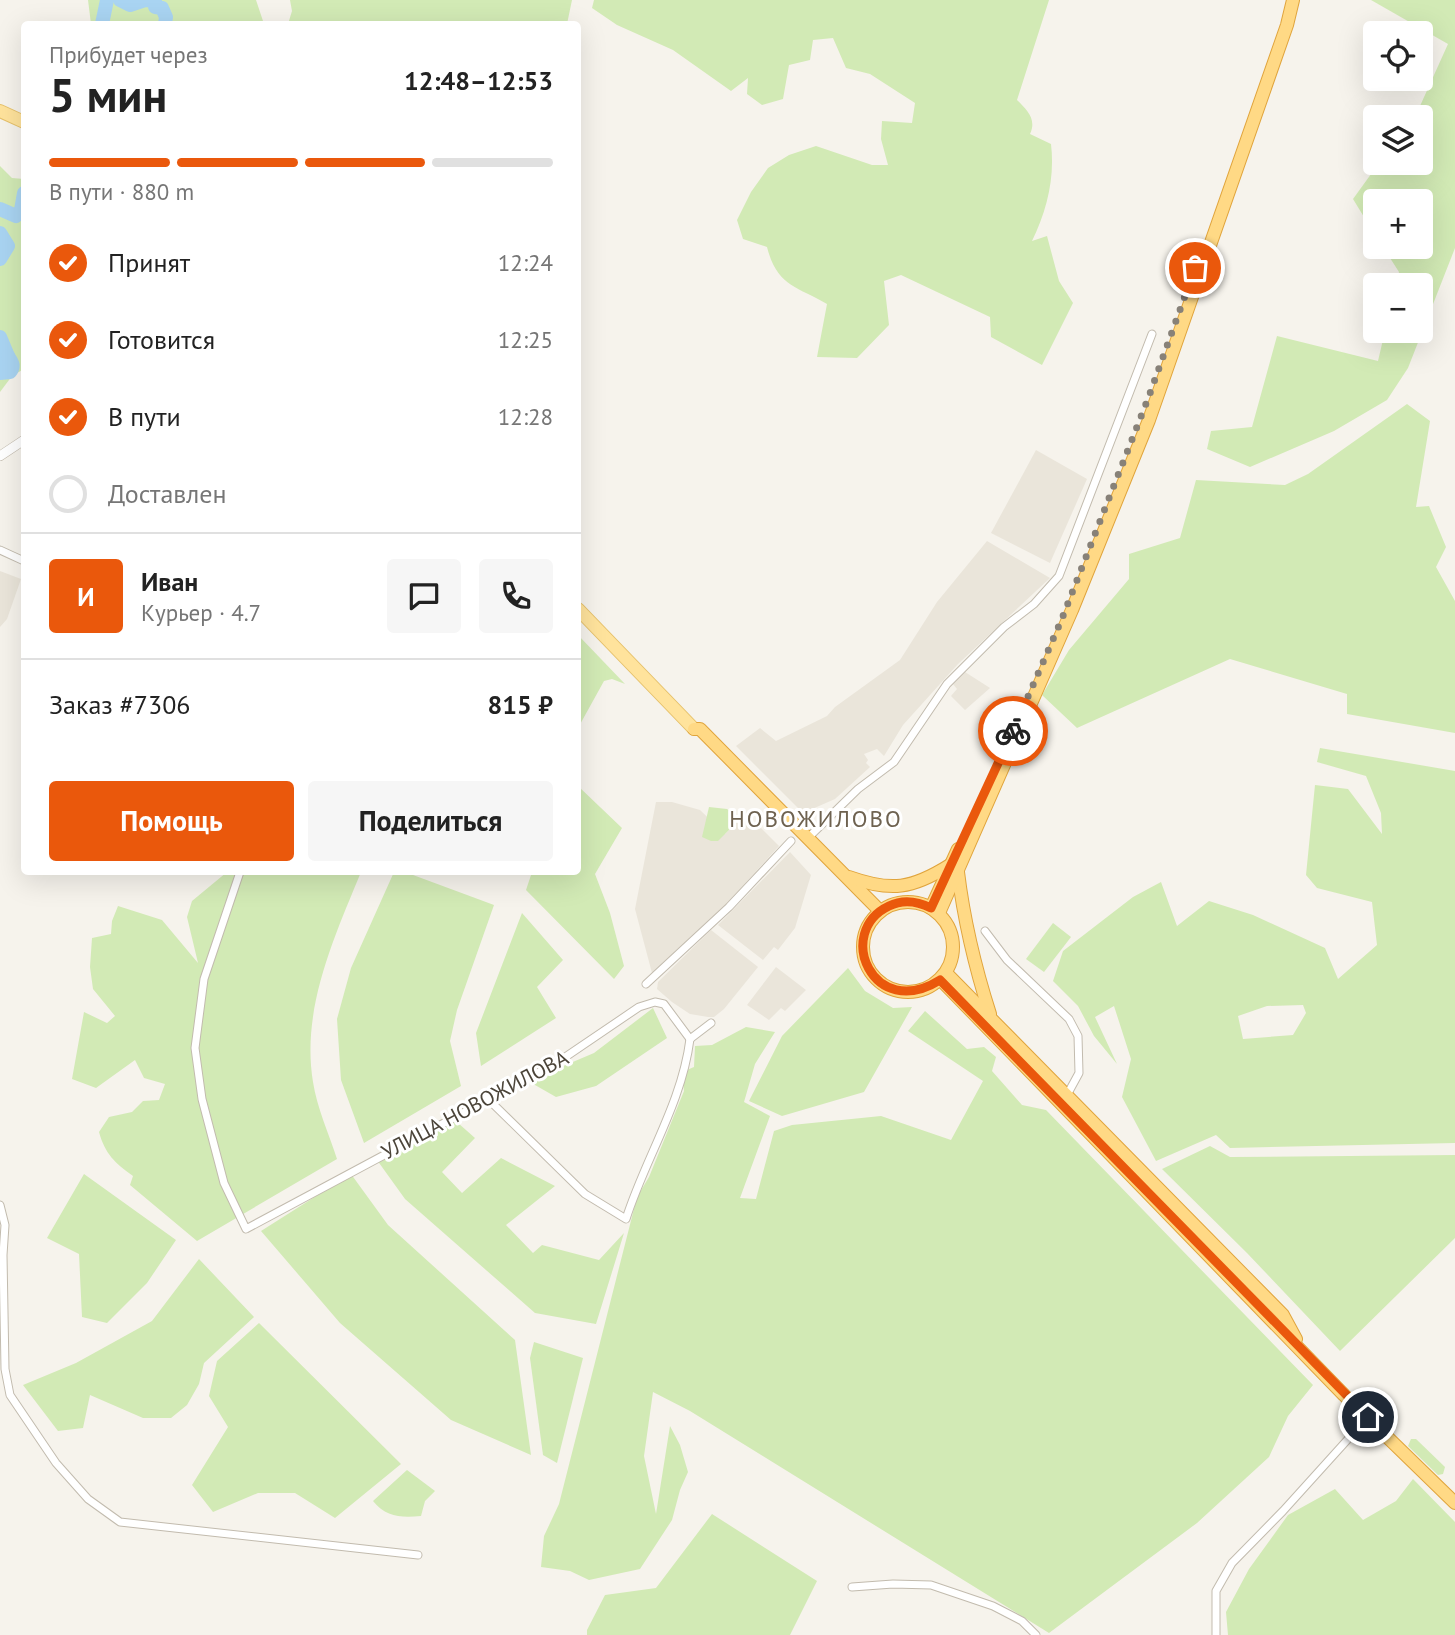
<!DOCTYPE html>
<html lang="ru">
<head>
<meta charset="utf-8">
<style>
  :root { --surface:#fff; --page:#f6f6f6; --text:#222; --muted:#767676; --line:#e0e0e0; --accent:#ea580c }
  body { margin:0; font-family:"PT Sans",sans-serif; background:var(--page); color:var(--text); height:100vh; display:flex; flex-direction:column; font-size:26px; white-space:nowrap }
  * { box-sizing:border-box; margin:0 }
  p { font-size:23px; color:var(--muted) }
  .icon { flex:none; width:38px; height:38px; fill:none; stroke:currentColor; stroke-width:2; stroke-linecap:round; stroke-linejoin:round }
  .map { position:relative; flex:1; overflow:hidden }
  .details { position:absolute; left:21px; top:21px; width:560px; height:854px; display:flex; flex-direction:column; background:var(--surface); border-radius:7px; box-shadow:0 7px 28px #0002 }
  .details>* { flex:none }
  .buttons { position:absolute; left:1363px; top:21px; display:grid; gap:14px }
  .buttons a { display:grid; place-items:center; width:70px; height:70px; border-radius:7px; background:var(--surface); box-shadow:0 7px 28px #0002; font-size:35px }
  .pin { position:absolute; display:grid; place-items:center; width:60px; height:60px; color:#fff; margin:-30px; border:4px solid #fff; border-radius:50%; box-shadow:0 2px 7px #0007 }
  .courier { position:absolute; display:grid; place-items:center; width:70px; height:70px; margin:-35px; border:5px solid #ea580c; border-radius:50%; background:#fff; color:#222; box-shadow:0 2px 9px #0007 }
  .head em { font-style:normal; font-weight:800 }
  .head div { display:flex; flex-direction:column-reverse }
  .head { display:flex; align-items:center; justify-content:space-between; height:119px; padding:0 28px }
  h1 { font-size:46px; font-weight:800; line-height:52px }
  .bar { display:grid; grid-template-columns:repeat(4,1fr); gap:10px 7px; align-content:center; height:84px; padding:0 28px }
  .bar i { height:9px; border-radius:5px; background:var(--line) }
  .bar .active { background:var(--accent) }
  .bar p { grid-column:span 4 }
  .line { display:flex; align-items:center; gap:18px; padding:0 28px; border-top:2px solid var(--line) }
  .line div { flex:1 }
  .round { display:grid; place-items:center; flex:none; width:74px; height:74px; border-radius:7px; background:var(--page) }
  ol { padding:0 28px; list-style:none }
  li { display:flex; align-items:center; gap:21px; height:77px }
  li p { margin-inline-start:auto }
  li .icon { padding:7px; border-radius:50%; background:var(--accent); color:#fff; stroke-width:4 }
  li:last-child { color:var(--muted) }
  li i { width:38px; height:38px; border:4px solid var(--line); border-radius:50% }
  .action { display:flex; gap:14px; margin-top:auto; padding:14px 28px }
  .action a { flex:1; height:80px; border-radius:7px; background:var(--accent); color:#fff; font-size:28px; font-weight:800; line-height:80px; text-align:center }
  .action a+a { background:var(--page); color:var(--text) }
  .map>svg:first-child { display:block }
  .residential { fill:#eae5da }
  .green { fill:#d2eab5; fill-rule:evenodd }
  .lines { fill:none; stroke-linecap:round; stroke-linejoin:round }
  .river { stroke:#a9d4f2; stroke-width:14 }
  .minor-casing { stroke:#c2bbae; stroke-width:9 }
  .tertiary-casing { stroke:#c2bbae; stroke-width:10 }
  .primary-casing { stroke:#e6c16a; stroke-width:14 }
  .trunk-casing { stroke:#e0a43c; stroke-width:14 }
  .minor { stroke:#fff; stroke-width:7 }
  .tertiary { stroke:#fff; stroke-width:9 }
  .primary { stroke:#ffe39c; stroke-width:12 }
  .trunk { stroke:#ffd985; stroke-width:12 }
  .done { stroke:#878178; stroke-width:7; stroke-dasharray:0 12.6 }
  .route { stroke:#ea580c; stroke-width:9 }
  .labels { text-anchor:middle; stroke-width:6; stroke-linejoin:round; paint-order:stroke }
  .street-label { font-size:21px; fill:#4b4439; stroke:#fff }
  .neighbourhood-label { font-size:23px; letter-spacing:2px; fill:#6e6250; stroke:#fff }
</style>
</head>
<body>
<div class="map">
<svg width="1455" height="1635" viewBox="0 0 1455 1635">
  <rect width="100%" height="100%" fill="#f6f3ec"/>
  <g class="residential">
    <polygon points="1036,450 1087,479 1050,563 991,533"/>
    <polygon points="987,541 1050,578 958,664 903,725 884,756 877,749 864,754 868,760 866,763 870,767 835,799 803,813 736,746 760,728 776,741 827,716 835,707 900,660 937,602"/>
    <polygon points="0,571 21,579 7,619 0,627"/>
    <polygon points="965,672 990,688 965,710 951,696 957,689 953,684"/>
    <polygon points="656,802 672,802 700,810 725,834 737,822 737,817 744,817 757,824 779,846 719,912 652,973 635,909"/>
    <polygon points="790,852 811,875 795,928 778,950 774,947 763,960 718,925"/>
    <polygon points="711,930 758,967 724,1009 714,1017 708,1017 690,1014 672,1002 657,989 658,982"/>
    <polygon points="776,967 806,990 785,1011 781,1008 769,1020 747,1005"/>
  </g>
  <g class="green">
    <polygon points="88,0 256,0 264,24 91,24"/>
    <polygon points="290,0 572,0 567,24 288,24 292,11"/>
    <path d="M594,0H1049L1017,100C1027,110 1037,119 1030,134L1051,144C1055,178 1047,210 1032,241L1047,236L1059,281L1073,303L1042,365L991,337L990,317L901,275L884,281L889,325L857,358L817,357L827,304C796,286 777,286 767,247L743,239L737,220L751,192L768,168L789,155L816,146L872,165H888L881,139L882,121L912,123L915,103L870,74L846,68L833,38L813,40L810,60L789,65L783,99L762,105L747,94L748,78L731,91L673,50L617,25L592,8Z"/>
    <polygon points="1371,0 1455,0 1455,248 1408,368 1387,400 1334,431 1250,467 1207,449 1211,431 1252,427 1277,336 1378,361 1385,331 1421,331 1421,285 1396,285 1399,272 1383,247 1421,247 1421,201 1376,201 1375,235 1353,199 1379,163 1421,163 1421,117 1412,117 1420,106 1448,44"/>
    <polygon points="0,166 12,178 24,179 24,369 12,376 0,392"/>
    <polygon points="1407,404 1430,421 1416,507 1429,506 1446,547 1436,567 1455,601 1455,733 1347,714 1347,694 1230,659 1077,728 1042,695 1069,650 1129,579 1129,554 1180,538 1196,480 1285,485 1308,474"/>
    <polygon points="578,635 625,684 612,679 604,681 578,728"/>
    <path d="M1320,748L1455,771V1143L1230,1148L1216,1135L1156,1161L1122,1097L1131,1059L1114,1006L1095,1017L1117,1064L1094,1036L1078,1006L1053,981L1063,951L1133,897L1161,882L1177,926L1209,901L1253,915L1325,948L1338,979L1377,945L1372,902L1317,888L1306,875L1315,785L1348,789L1382,834L1381,813L1366,776L1317,762ZM1303,1005L1306,1013L1293,1035L1243,1039L1238,1016L1267,1006Z"/>
    <polygon points="578,786 622,828 595,874 610,913 624,966 614,979 526,890 532,872 578,872"/>
    <polygon points="709,807 727,809 737,817 737,822 718,841 711,841 702,837"/>
    <path d="M227,872H361C334,938 301,1009 313,1082C317,1108 329,1134 337,1159L197,1241L130,1185L133,1176C115,1163 105,1154 99,1132L109,1117L132,1112L143,1101L159,1100L165,1084L144,1078L135,1060L96,1088L72,1079L84,1012L107,1023L115,1016L93,989L90,967L92,938L111,934L112,921L118,906L162,920L198,963L187,917L192,901Z"/>
    <polygon points="394,872 405,872 494,905 457,1010 450,1041 461,1086 364,1143 341,1080 337,1019 351,968"/>
    <polygon points="522,913 563,960 537,987 556,1018 481,1066 476,1033"/>
    <polygon points="1053,923 1071,937 1044,972 1026,959"/>
    <polygon points="848,968 865,991 893,1008 912,1007 864,1092 782,1116 749,1101 782,1036"/>
    <polygon points="653,1008 667,1038 596,1086 556,1097 528,1081 594,1053"/>
    <polygon points="925,1011 967,1049 984,1047 996,1057 992,1071 1022,1105 1046,1110 1313,1385 1288,1416 1269,1457 1197,1523 1049,1633 690,1411 653,1392 644,1456 656,1514 670,1426 680,1445 688,1472 680,1490 672,1520 640,1569 589,1580 570,1571 541,1567 544,1536 559,1504 637,1197 649,1177 684,1091 682,1072 694,1067 695,1046 712,1045 746,1027 775,1032 755,1064 744,1102 770,1116 740,1198 756,1199 774,1131 792,1125 881,1116 951,1140 983,1081 908,1031"/>
    <polygon points="449,1115 475,1138 442,1172 462,1193 501,1158 555,1186 506,1225 533,1253 542,1245 599,1260 624,1233 596,1324 535,1313 405,1199 377,1160"/>
    <polygon points="1210,1146 1230,1157 1455,1155 1455,1238 1340,1351 1247,1253 1162,1169"/>
    <polygon points="84,1174 176,1240 147,1283 107,1323 82,1317 79,1254 47,1238"/>
    <polygon points="351,1174 388,1225 515,1340 531,1455 451,1420 340,1323 261,1231"/>
    <polygon points="199,1259 254,1317 204,1363 199,1384 187,1405 171,1418 143,1418 90,1395 83,1428 58,1431 23,1385 76,1363 152,1321"/>
    <polygon points="259,1323 401,1464 335,1518 295,1493 258,1493 213,1512 192,1485 228,1427 209,1396 217,1361"/>
    <polygon points="534,1342 583,1358 557,1463 543,1455 530,1358"/>
    <polygon points="1411,1439 1416,1439 1445,1467 1443,1474 1438,1475 1408,1446"/>
    <path d="M407,1470L435,1491L425,1501L421,1516C401,1518 386,1517 373,1501Z"/>
    <polygon points="1413,1479 1455,1522 1455,1635 1228,1635 1226,1612 1249,1569 1288,1515 1335,1489 1363,1520 1396,1501"/>
    <polygon points="712,1514 817,1581 790,1635 587,1635 587,1630 605,1595 656,1588"/>
  </g>
  <g class="lines">
    <g class="river">
      <polyline points="120,0 130,5 145,0 155,1 155,7 162,8 166,17 165,24"/>
      <polyline points="102,24 107,0"/>
      <polyline points="0,209 16,216 21,210 24,193"/>
      <polyline points="0,233 8,246 0,259"/>
      <polyline points="0,337 8,356 0,366"/>
      <path d="M0,373L10,372C15,366 12,362 8,356"/>
    </g>
    <g class="minor-casing">
      <g id="minor">
        <polyline points="0,550 24,561"/>
        <polyline points="811,835 858,789 894,762 947,684 1004,627 1034,604 1059,576 1152,334"/>
        <polyline points="240,872 204,979 195,1048 202,1099 224,1183 246,1229 558,1062 639,1007 655,1002 664,1004 690,1039"/>
        <polyline points="985,931 1007,960 1069,1019 1078,1036 1079,1073 1067,1095"/>
        <polyline points="646,984 729,907 791,841"/>
        <polyline points="690,1039 711,1023"/>
        <path d="M487,1098L585,1194L626,1219C645,1159 682,1103 690,1039"/>
        <polyline points="0,1205 5,1225 3,1255 5,1369 10,1395 56,1463 88,1499 120,1522 418,1555"/>
        <polyline points="852,1587 893,1584 931,1585 993,1606 1022,1621 1036,1635"/>
        <polyline points="1216,1635 1216,1591 1232,1563 1283,1511 1368,1417"/>
      </g>
    </g>
    <g class="tertiary-casing">
      <polyline id="tertiary" points="0,456 24,440"/>
    </g>
    <g class="primary-casing">
      <g id="primary">
        <polyline points="0,111 24,122"/>
        <polyline points="578,609 694,729"/>
      </g>
    </g>
    <g class="trunk-casing">
      <g id="trunk">
        <polyline points="694,729 700,729 880,911"/>
        <path d="M958,872C964,921 975,967 990,1014"/>
        <path d="M849,877C891,892 912,889 950,865"/>
        <circle cx="908" cy="947" r="45"/>
        <polyline points="931,908 958,849"/>
        <polyline points="939,913 1072,610 1149,420 1287,25 1293,0"/>
        <polyline points="946,973 1283,1315 1296,1339"/>
        <polyline points="941,980 1344,1395 1455,1503"/>
      </g>
    </g>
    <use href="#minor" class="minor"/>
    <use href="#tertiary" class="tertiary"/>
    <use href="#primary" class="primary"/>
    <use href="#trunk" class="trunk"/>
  </g>
  <g class="lines">
    <polyline class="done" points="1013,731 1061,621 1149,396 1195,268"/>
    <path class="route" d="M1013,731L931,908C917,901 903,899 889,906C834,932 873,1022 940,980L1368,1417"/>
  </g>
  <g class="labels">
    <g class="street-label">
      <text transform="translate(475 1105) rotate(-28)" y="7">УЛИЦА НОВОЖИЛОВА</text>
    </g>
    <g class="neighbourhood-label">
      <text x="816" y="827">НОВОЖИЛОВО</text>
    </g>
  </g>
</svg>
<div class="buttons">
<a><svg class="icon" aria-label="locate" viewBox="0 0 24 24"><circle cx="12" cy="12" r="6"/><path d="M12 2v4M12 18v4M2 12h4M18 12h4"/></svg></a>
<a><svg class="icon" aria-label="layers" viewBox="0 0 24 24"><path d="M12 4l9 5-9 5-9-5zM3 14l9 5 9-5"/></svg></a>
<a>+</a>
<a>−</a>
</div>
<div class="pin" style="left:1195px;top:268px;background:#ea580c"><svg class="icon" aria-label="bag" viewBox="0 0 24 24"><path d="M5 8h14l-1 12H6zM9 8a3 3 0 0 1 6 0"/></svg></div>
<div class="pin" style="left:1368px;top:1417px;background:#1f2937"><svg class="icon" aria-label="home" viewBox="0 0 24 24"><path d="M3 11l9-7 9 7M6 9v11h12V9"/></svg></div>
<div class="courier" style="left:1013px;top:731px"><svg class="icon" aria-label="bike" viewBox="0 0 24 24"><circle cx="6" cy="16" r="4"/><circle cx="18" cy="16" r="4"/><path d="M6 16l4-8h5l3 8M10 8l3 8H6M13 5h3"/></svg></div>
<section class="details">
<div class="head"><div><h1>5 мин</h1><p>Прибудет через</p></div><em>12:48–12:53</em></div>
<div class="bar"><i class="active"></i><i class="active"></i><i class="active"></i><i></i><p>В пути · 880 m</p></div>
<ol>
<li><svg class="icon" aria-label="check" viewBox="0 0 24 24"><path d="M5 12l5 5 9-10"/></svg>Принят<p>12:24</p></li>
<li><svg class="icon" aria-label="check" viewBox="0 0 24 24"><path d="M5 12l5 5 9-10"/></svg>Готовится<p>12:25</p></li>
<li><svg class="icon" aria-label="check" viewBox="0 0 24 24"><path d="M5 12l5 5 9-10"/></svg>В пути<p>12:28</p></li>
<li><i></i>Доставлен</li>
</ol>
<div class="line" style="height:126px"><b class="round" style="background:var(--accent);color:#fff">И</b><div><b>Иван</b><p>Курьер · 4.7</p></div><a class="round"><svg class="icon" aria-label="chat" viewBox="0 0 24 24"><path d="M4 5h16v11H9l-5 4z"/></svg></a><a class="round"><svg class="icon" aria-label="phone" viewBox="0 0 24 24"><path d="M5 4h4l2 5-3 2q2 4 5 5l2-3 5 2v4C11 20 4 13 5 4z"/></svg></a></div>
<div class="line" style="height:91px"><div>Заказ #7306</div><b>815 ₽</b></div>
<div class="action"><a>Помощь</a><a>Поделиться</a></div>
</section>
</div>
</body>
</html>
